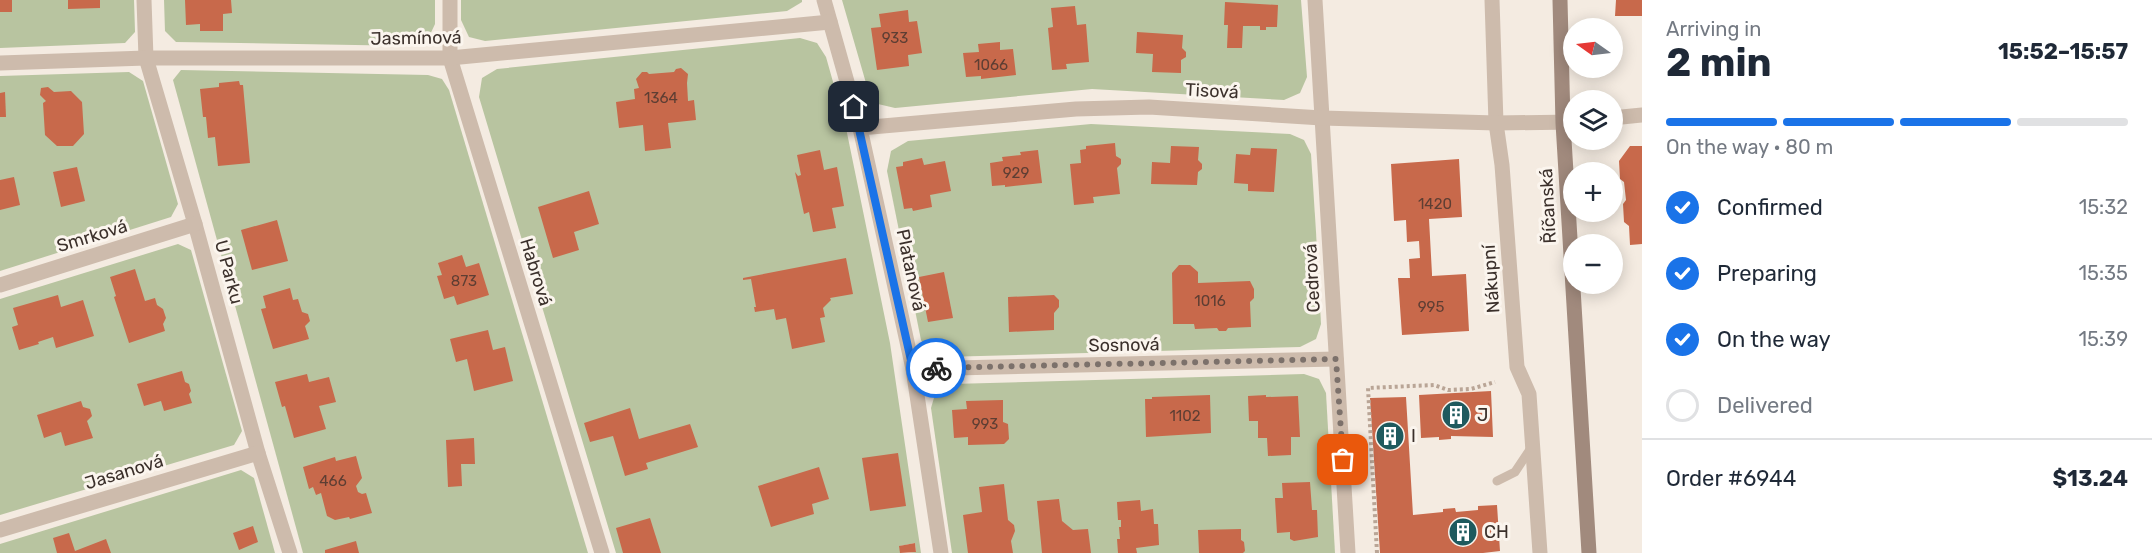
<!DOCTYPE html>
<html lang="en">
<head>
<meta charset="utf-8">
<style>
  :root { --surface:#fff; --page:#f6f6f7; --text:#1f2937; --muted:#747a83; --line:#e0e1e3; --accent:#1a73e8 }
  body { margin:0; font-family:Rubik,sans-serif; background:var(--page); color:var(--text); height:100vh; display:flex; flex-direction:column; font-size:22px; white-space:nowrap }
  * { box-sizing:border-box; margin:0 }
  p { font-size:20px; color:var(--muted) }
  .icon { flex:none; width:33px; height:33px; fill:none; stroke:currentColor; stroke-width:2; stroke-linecap:round; stroke-linejoin:round }
  .map { position:relative; flex:1; overflow:hidden }
  .side { display:flex; flex-direction:column; background:var(--surface); width:510px }
  .side>* { flex:none }
  .needle { width:39px; rotate:284deg }
  .controls { position:absolute; left:1563px; top:18px; display:grid; gap:12px }
  .controls a { display:grid; place-items:center; width:60px; height:60px; border-radius:50%; background:var(--surface); box-shadow:0 3px 15px #0003; font-size:30px }
  .pin { position:absolute; display:grid; place-items:center; width:51px; height:51px; color:#fff; margin:-26px; border-radius:12px; box-shadow:0 3px 9px #0006 }
  .courier { position:absolute; display:grid; place-items:center; width:60px; height:60px; margin:-30px; border:4px solid #1a73e8; border-radius:50%; background:#fff; color:#222; box-shadow:0 2px 8px #0007 }
  .headline em { font-style:normal; font-weight:700 }
  .headline div { display:flex; flex-direction:column-reverse }
  .headline { display:flex; align-items:center; justify-content:space-between; height:102px; padding:0 24px }
  h1 { font-size:39px; font-weight:700; line-height:45px }
  .bar { display:grid; grid-template-columns:repeat(4,1fr); gap:9px 6px; align-content:center; height:72px; padding:0 24px }
  .bar i { height:8px; border-radius:4px; background:var(--line) }
  .bar .on { background:var(--accent) }
  .bar p { grid-column:span 4 }
  .line { display:flex; align-items:center; gap:15px; padding:0 24px; border-top:2px solid var(--line) }
  .line div { flex:1 }
  ol { padding:0 24px; list-style:none }
  li { display:flex; align-items:center; gap:18px; height:66px }
  li p { margin-inline-start:auto }
  li .icon { padding:6px; border-radius:50%; background:var(--accent); color:#fff; stroke-width:4 }
  li:last-child { color:var(--muted) }
  li i { width:33px; height:33px; border:3px solid var(--line); border-radius:50% }
  main { display:flex; flex:1; min-height:0 }
  .map>svg:first-child { display:block }
  .green { fill:#b8c4a0 }
  .building { fill:#c8694b }
  .lines { fill:none; stroke-linecap:round; stroke-linejoin:round }
  .path { stroke:#b9a596; stroke-width:4; stroke-dasharray:3 3; stroke-linecap:butt }
  .service { stroke:#cdbbac; stroke-width:9 }
  .minor { stroke:#cdbbac; stroke-width:15 }
  .secondary { stroke:#a18a7d; stroke-width:15 }
  .done { stroke:#7c716b; stroke-width:6; stroke-dasharray:0 10.8 }
  .route { stroke:#1a73e8; stroke-width:8 }
  .labels { text-anchor:middle; stroke-width:6; stroke-linejoin:round; paint-order:stroke }
  .number-label { font-size:15px; fill:#5e3e33 }
  .street-label { font-size:18px; fill:#3b302b; stroke:#fbf5ee }
  .poi-label { font-size:18px; fill:#3b302b; stroke:#fbf5ee; text-anchor:start }
</style>
</head>
<body>
<main>
<div class="map">
<svg width="1642" height="553" viewBox="0 0 1642 553">
  <rect width="100%" height="100%" fill="#f4ebe1"/>
  <g class="green">
    <polygon points="0,0 134,0 135,32 125,43 0,48"/>
    <polygon points="164,0 435,0 435,24 428,39 413,46 176,42 165,31"/>
    <polygon points="461,0 802,0 802,2 787,11 485,41 469,37 461,20"/>
    <polygon points="842,0 1301,0 1307,77 1300,93 1284,100 1092,89 895,108 878,104 868,90"/>
    <polygon points="800,38 817,43 826,57 846,128 890,343 921,553 908,553 916,552 915,543 900,546 900,553 616,553 479,97 482,78 497,69"/>
    <polygon points="181,70 428,75 442,79 449,90 588,553 303,553 173,80"/>
    <polygon points="129,72 143,81 178,204 171,217 0,271 0,76"/>
    <polygon points="1091,124 1290,134 1304,140 1311,154 1316,232 1321,324 1316,339 1300,347 943,357 928,352 921,340 887,171 891,151 908,141"/>
    <polygon points="178,244 191,250 242,431 234,445 0,515 0,299"/>
    <polygon points="1304,374 1319,379 1326,393 1335,553 952,553 931,408 936,391 952,384"/>
    <polygon points="241,470 254,478 275,553 0,553 0,544"/>
  </g>
  <g class="building">
    <rect x="0" y="0" width="12" height="12"/>
    <polygon points="68,0 100,0 100,8 68,9"/>
    <polygon points="185,0 231,0 232,13 223,14 223,31 200,31 200,24 186,25"/>
    <polygon points="1616,0 1642,0 1642,16 1615,16"/>
    <polygon points="1225,2 1278,5 1277,27 1266,27 1266,30 1260,30 1260,26 1243,26 1242,48 1227,48 1228,25 1224,25"/>
    <polygon points="1075,6 1077,25 1086,24 1089,62 1066,64 1067,69 1052,70 1048,28 1053,27 1051,8"/>
    <polygon points="908,10 909,22 917,21 922,53 908,55 909,66 877,70 871,28 881,27 879,14"/>
    <polygon points="1137,32 1183,35 1182,48 1186,52 1186,57 1181,60 1181,73 1152,72 1153,54 1136,53"/>
    <polygon points="1000,42 1000,50 1013,49 1016,75 981,79 981,76 966,77 963,53 979,52 978,44"/>
    <polygon points="681,68 688,74 687,83 688,101 694,100 696,120 668,123 671,148 645,151 643,125 619,128 616,102 635,99 634,89 639,88 636,79 642,72 647,72 649,74 674,72 676,69"/>
    <polygon points="239,81 240,85 243,85 250,163 218,166 215,137 208,138 206,117 203,117 200,89 219,87 219,83"/>
    <polygon points="48,87 54,92 71,91 82,102 84,134 73,146 57,146 45,135 43,103 46,101 40,95 41,88"/>
    <polygon points="5,92 6,117 0,117 0,93"/>
    <polygon points="1115,143 1116,156 1121,159 1121,164 1117,168 1120,194 1093,197 1094,203 1074,205 1070,164 1081,163 1080,150 1086,149 1086,146"/>
    <polygon points="1171,146 1199,147 1198,160 1202,164 1202,169 1198,172 1197,185 1151,184 1152,162 1170,163"/>
    <polygon points="1630,146 1642,146 1642,244 1630,245 1629,226 1624,222 1623,204 1626,200 1624,182 1620,179 1619,161"/>
    <polygon points="1251,148 1277,149 1274,192 1248,191 1248,184 1234,183 1236,154 1250,155"/>
    <polygon points="820,150 824,170 837,167 844,206 832,208 836,228 813,232 809,212 804,214 795,172 798,176 801,175 797,155"/>
    <polygon points="1038,150 1042,183 1005,187 1005,185 992,186 990,163 1003,161 1002,157 1021,155 1020,152"/>
    <polygon points="922,158 924,165 945,161 951,191 930,195 932,207 913,211 912,208 904,209 896,167 903,166 903,162"/>
    <polygon points="1459,159 1462,217 1429,219 1432,274 1432,276 1466,274 1469,331 1402,335 1398,278 1410,278 1409,259 1420,258 1419,241 1407,242 1406,220 1394,221 1391,164"/>
    <polygon points="77,167 85,201 61,207 53,172"/>
    <polygon points="14,177 20,205 0,210 0,180"/>
    <polygon points="589,191 599,224 574,232 579,250 553,258 538,207"/>
    <polygon points="277,220 288,261 252,270 241,230"/>
    <polygon points="462,255 466,267 479,263 489,295 457,305 454,296 444,299 437,276 442,275 438,263"/>
    <polygon points="846,258 853,294 830,298 831,300 823,308 825,317 820,318 825,342 792,349 786,318 776,320 774,309 755,312 754,307 756,307 751,279 743,280 743,278"/>
    <polygon points="1179,265 1190,265 1198,272 1198,283 1250,281 1254,289 1254,298 1250,302 1251,327 1228,328 1226,331 1219,331 1217,328 1195,329 1194,324 1173,324 1172,273"/>
    <polygon points="135,269 145,301 155,298 157,305 163,309 166,318 163,324 165,331 129,343 114,297 116,296 110,277"/>
    <polygon points="944,272 953,318 928,322 919,277"/>
    <polygon points="290,288 293,300 298,299 302,312 308,314 310,321 305,326 309,339 273,349 261,309 266,308 263,296"/>
    <polygon points="58,295 61,307 83,300 94,336 56,348 53,337 38,342 39,344 19,350 12,327 18,325 13,308"/>
    <polygon points="1054,295 1059,300 1059,307 1054,313 1054,330 1009,332 1008,297"/>
    <polygon points="488,330 493,350 505,347 513,381 474,391 467,359 456,362 450,339"/>
    <polygon points="182,371 185,382 189,384 191,391 189,394 192,403 164,411 161,401 144,406 137,384"/>
    <polygon points="307,374 309,382 329,377 336,402 319,406 326,429 294,438 285,406 282,407 275,382"/>
    <polygon points="1491,391 1493,437 1451,436 1451,439 1439,440 1439,437 1421,438 1419,395"/>
    <polygon points="1210,395 1211,433 1146,437 1145,399 1152,399 1152,397"/>
    <polygon points="1266,395 1266,397 1298,396 1300,437 1291,437 1291,455 1268,456 1267,438 1258,438 1258,421 1249,421 1248,396"/>
    <polygon points="1406,397 1413,515 1443,512 1443,509 1455,508 1456,512 1478,510 1478,506 1497,505 1500,551 1483,553 1380,553 1370,398"/>
    <polygon points="1003,400 1003,422 1008,424 1009,439 1004,444 968,445 968,437 954,438 952,410 967,409 966,401"/>
    <polygon points="81,401 83,407 90,409 92,416 87,421 93,438 65,446 61,432 44,438 37,415"/>
    <polygon points="630,408 639,439 690,424 698,447 646,463 648,469 625,476 613,436 590,442 584,423"/>
    <polygon points="474,438 475,464 461,464 462,486 448,487 446,440"/>
    <polygon points="898,453 906,506 870,511 862,458"/>
    <polygon points="356,456 362,478 356,486 358,492 362,494 366,493 372,513 350,519 349,517 335,520 327,516 321,493 316,495 313,487 309,489 303,467 335,457 336,461"/>
    <polygon points="819,467 829,499 812,504 814,514 771,527 758,486"/>
    <polygon points="1310,482 1312,510 1317,510 1318,537 1294,541 1290,539 1290,532 1277,533 1275,498 1283,498 1282,483"/>
    <polygon points="1004,484 1008,520 1014,525 1015,531 1011,541 1013,553 968,553 963,515 982,512 979,487"/>
    <polygon points="1059,499 1062,521 1073,530 1088,529 1091,553 1042,553 1037,501"/>
    <polygon points="1140,500 1141,511 1153,509 1154,524 1158,524 1159,545 1136,548 1137,553 1118,553 1117,539 1120,539 1119,527 1121,527 1121,520 1118,520 1117,502"/>
    <polygon points="650,518 661,553 623,553 616,528"/>
    <polygon points="253,526 258,542 239,550 233,533"/>
    <polygon points="1241,529 1241,540 1244,542 1245,551 1243,553 1199,553 1198,530"/>
    <polygon points="69,533 75,551 106,539 111,553 57,553 53,538"/>
    <polygon points="356,541 359,553 325,553 325,550"/>
    <polygon points="915,543 916,552 900,553 899,546"/>
  </g>
  <g class="lines">
    <polyline class="path" points="1377,553 1368,388 1434,385 1448,390 1471,389 1495,382"/>
    <polyline class="service" points="1497,481 1515,472 1531,448"/>
    <g class="minor">
      <polyline points="144,0 146,58 195,224 258,453 290,553"/>
      <polyline points="450,0 450,58 602,553"/>
      <polyline points="824,0 860,128 913,369 941,553"/>
      <polyline points="1315,0 1348,553"/>
      <polyline points="1492,0 1496,123 1502,165 1517,367 1529,394 1540,553"/>
      <polyline points="0,63 146,58 450,58 830,22"/>
      <polyline points="1612,118 1642,115"/>
      <polyline points="860,128 1076,109 1149,107 1322,118 1496,123 1574,122"/>
      <polyline points="0,285 195,224"/>
      <polyline points="913,369 1336,359"/>
      <polyline points="0,530 258,453"/>
    </g>
    <polyline class="secondary" points="1560,0 1563,123 1589,553"/>
  </g>
  <g class="lines">
    <polyline class="done" points="936,368 1336,359 1343,460"/>
    <polyline class="route" points="854,107 913,369 936,368"/>
  </g>
  <defs>
    <g id="building-disc" transform="scale(1.5)"><circle r="9.5" fill="#1f5a5e" stroke="#fbf5ee"/><path d="M-4-6H4V6H1V3H-1V6H-4ZM-2.5-4.3h1.7v1.8h-1.7ZM.8-4.3h1.7v1.8H.8ZM-2.5-1h1.7V.8h-1.7ZM.8-1h1.7V.8H.8Z" fill="#fff"/></g>
  </defs>
  <g fill-rule="evenodd">
    <use href="#building-disc" x="1456" y="415"/>
    <use href="#building-disc" x="1390" y="436"/>
    <use href="#building-disc" x="1463" y="532"/>
  </g>
  <g class="labels">
    <g class="number-label">
      <text x="895" y="43">933</text>
      <text x="991" y="70">1066</text>
      <text x="661" y="103">1364</text>
      <text x="1016" y="178">929</text>
      <text x="1435" y="209">1420</text>
      <text x="464" y="286">873</text>
      <text x="1210" y="306">1016</text>
      <text x="1431" y="312">995</text>
      <text x="1185" y="421">1102</text>
      <text x="985" y="429">993</text>
      <text x="333" y="486">466</text>
    </g>
    <g class="street-label">
      <text transform="translate(416 38) rotate(-1)" y="6">Jasmínová</text>
      <text transform="translate(1212 91) rotate(3)" y="6">Tisová</text>
      <text transform="translate(1548 206) rotate(-93)" y="6">Říčanská</text>
      <text transform="translate(92 236) rotate(-17)" y="6">Smrková</text>
      <text transform="translate(911 270) rotate(78)" y="6">Platanová</text>
      <text transform="translate(229 272) rotate(75)" y="6">U Parku</text>
      <text transform="translate(536 272) rotate(73)" y="6">Habrová</text>
      <text transform="translate(1312 278) rotate(-93)" y="6">Cedrová</text>
      <text transform="translate(1491 279) rotate(-94)" y="6">Nákupní</text>
      <text transform="translate(1124 345) rotate(-1)" y="6">Sosnová</text>
      <text transform="translate(124 472) rotate(-17)" y="6">Jasanová</text>
    </g>
    <g class="poi-label">
      <text x="1477" y="421">J</text>
      <text x="1411" y="442">I</text>
      <text x="1484" y="538">CH</text>
    </g>
  </g>
</svg>
<div class="controls">
<a><svg class="needle" viewBox="-14 -14 28 28"><path d="M0-13l5 13h-10z" fill="#e53935"/><path d="M0 13l5-13h-10z" fill="#747a83"/></svg></a>
<a><svg class="icon" aria-label="layers" viewBox="0 0 24 24"><path d="M12 4l9 5-9 5-9-5zM3 14l9 5 9-5"/></svg></a>
<a>+</a>
<a>−</a>
</div>
<div class="pin" style="left:1343px;top:460px;background:#ea580c"><svg class="icon" aria-label="bag" viewBox="0 0 24 24"><path d="M5 8h14l-1 12H6zM9 8a3 3 0 0 1 6 0"/></svg></div>
<div class="pin" style="left:854px;top:107px;background:#1f2937"><svg class="icon" aria-label="home" viewBox="0 0 24 24"><path d="M3 11l9-7 9 7M6 9v11h12V9"/></svg></div>
<div class="courier" style="left:936px;top:368px"><svg class="icon" aria-label="bike" viewBox="0 0 24 24"><circle cx="6" cy="16" r="4"/><circle cx="18" cy="16" r="4"/><path d="M6 16l4-8h5l3 8M10 8l3 8H6M13 5h3"/></svg></div>
</div>
<section class="side">
<div class="headline"><div><h1>2 min</h1><p>Arriving in</p></div><em>15:52–15:57</em></div>
<div class="bar"><i class="on"></i><i class="on"></i><i class="on"></i><i></i><p>On the way · 80 m</p></div>
<ol>
<li><svg class="icon" aria-label="check" viewBox="0 0 24 24"><path d="M5 12l5 5 9-10"/></svg>Confirmed<p>15:32</p></li>
<li><svg class="icon" aria-label="check" viewBox="0 0 24 24"><path d="M5 12l5 5 9-10"/></svg>Preparing<p>15:35</p></li>
<li><svg class="icon" aria-label="check" viewBox="0 0 24 24"><path d="M5 12l5 5 9-10"/></svg>On the way<p>15:39</p></li>
<li><i></i>Delivered</li>
</ol>
<div class="line" style="height:78px"><div>Order #6944</div><b>$13.24</b></div>
</section>
</main>
</body>
</html>
